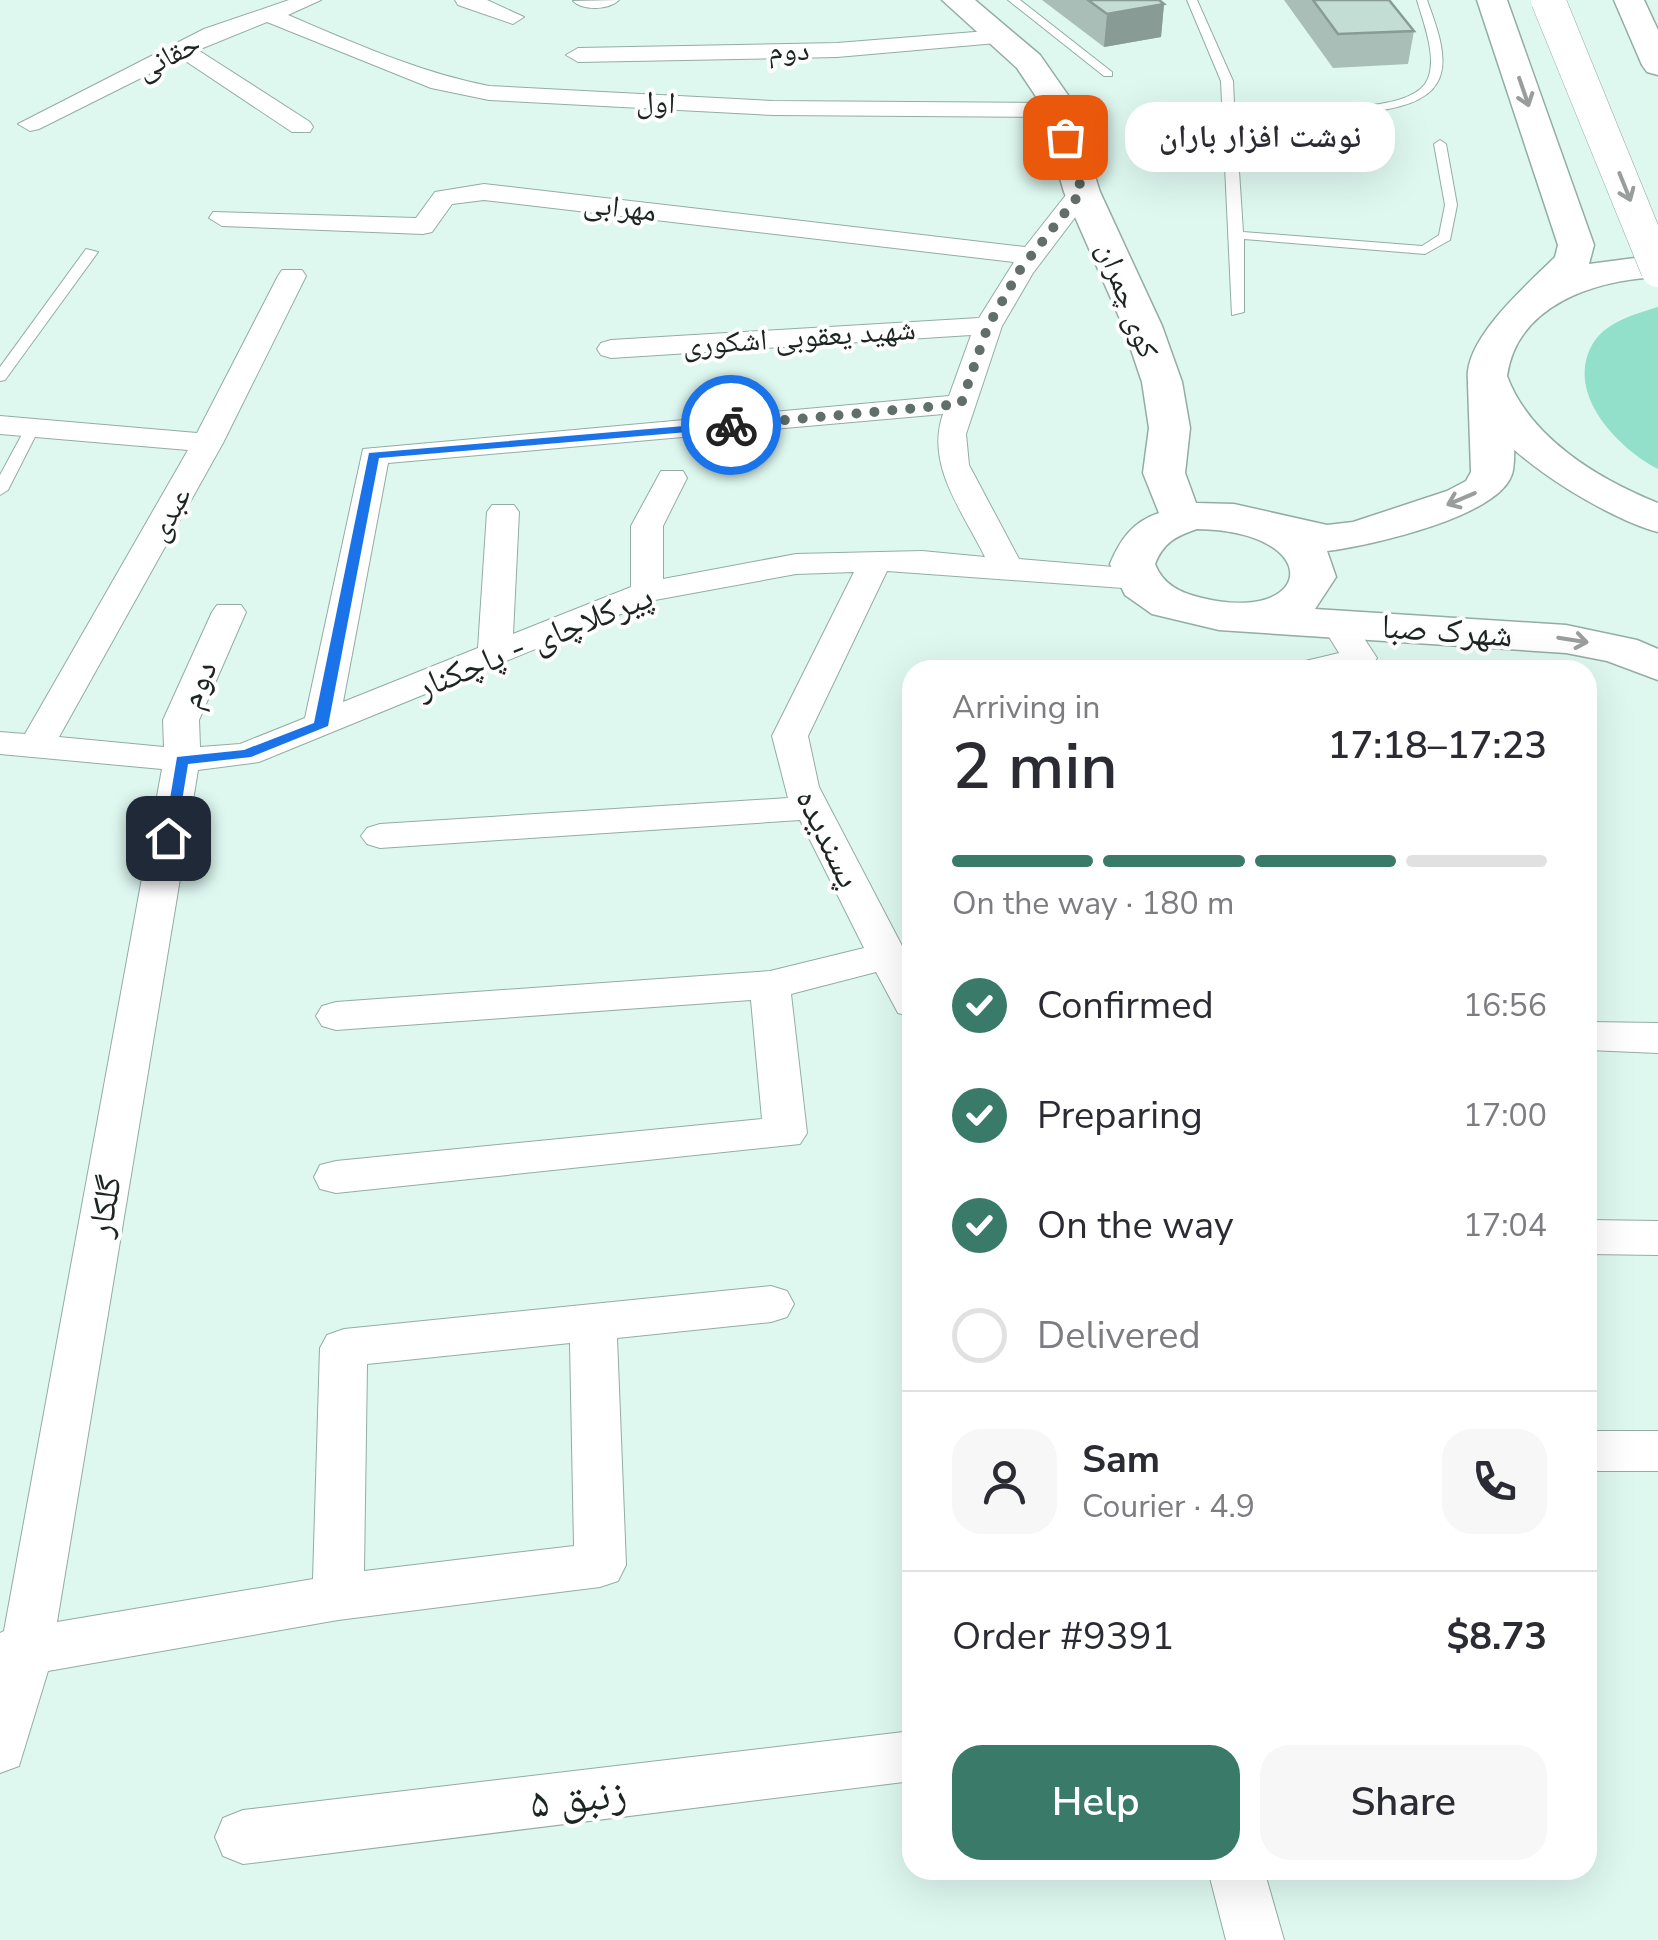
<!DOCTYPE html>
<html lang="en">
<head>
<meta charset="utf-8">
<style>
  :root { --surface:#fff; --page:#f7f7f7; --text:#2b2b33; --muted:#7c7c81; --line:#e1e1e2; --accent:#397a69 }
  body { margin:0; font-family:"Nunito Sans","Noto Naskh Arabic",sans-serif; background:var(--page); color:var(--text); height:100vh; display:flex; flex-direction:column; font-size:38px; white-space:nowrap }
  * { box-sizing:border-box; margin:0 }
  p { font-size:32px; color:var(--muted) }
  .icon { flex:none; width:55px; height:55px; fill:none; stroke:currentColor; stroke-width:2; stroke-linecap:round; stroke-linejoin:round }
  .map { position:relative; flex:1; overflow:hidden }
  .side { position:absolute; left:902px; top:660px; width:695px; height:1220px; display:flex; flex-direction:column; background:var(--surface); border-radius:30px; box-shadow:0 10px 40px #0002 }
  .side>* { flex:none }
  .pin { position:absolute; display:grid; place-items:center; width:85px; height:85px; color:#fff; margin:-42px; border-radius:20px; box-shadow:0 5px 15px #0006 }
  .courier { position:absolute; display:grid; place-items:center; width:100px; height:100px; margin:-50px; border:8px solid #1a73e8; border-radius:50%; background:#fff; color:#222; box-shadow:0 2px 12px #0007 }
  .bubble { position:absolute; height:70px; border-radius:30px; background:var(--surface); box-shadow:0 10px 40px #0002; font-size:32px; font-weight:600; line-height:70px; text-align:center }
  .summary em { font-style:normal; font-weight:600 }
  .summary div { display:flex; flex-direction:column-reverse }
  .summary { display:flex; align-items:center; justify-content:space-between; height:170px; padding:0 50px }
  h1 { font-size:65px; font-weight:600; line-height:75px }
  .bar { display:grid; grid-template-columns:repeat(4,1fr); gap:15px 10px; align-content:center; height:120px; padding:0 50px }
  .bar i { height:12px; border-radius:8px; background:var(--line) }
  .bar .selected { background:var(--accent) }
  .bar p { grid-column:span 4 }
  .line { display:flex; align-items:center; gap:25px; padding:0 50px; border-top:2px solid var(--line) }
  .line div { flex:1 }
  .round { display:grid; place-items:center; flex:none; width:105px; height:105px; border-radius:30px; background:var(--page) }
  ol { padding:0 50px; list-style:none }
  li { display:flex; align-items:center; gap:30px; height:110px }
  li p { margin-inline-start:auto }
  li .icon { padding:10px; border-radius:50%; background:var(--accent); color:#fff; stroke-width:4 }
  li:last-child { color:var(--muted) }
  li i { width:55px; height:55px; border:5px solid var(--line); border-radius:50% }
  .primary-button { display:flex; gap:20px; margin-top:auto; padding:20px 50px }
  .primary-button a { flex:1; height:115px; border-radius:30px; background:var(--accent); color:#fff; font-size:40px; font-weight:600; line-height:115px; text-align:center }
  .primary-button a+a { background:var(--page); color:var(--text) }
  .map>svg:first-child { display:block }
  .green { fill:#92e0c9 }
  .lines { fill:none; stroke-linecap:round; stroke-linejoin:round }
  .lane-casing { stroke:#93aca4; stroke-width:2 }
  .street-casing { stroke:#93aca4; stroke-width:2 }
  .secondary-casing { stroke:#93aca4; stroke-width:3 }
  .highway-casing { stroke:#93aca4; stroke-width:3 }
  .lane { fill:#fff; fill-rule:evenodd }
  .street { fill:#fff; fill-rule:evenodd }
  .secondary { fill:#fff; fill-rule:evenodd }
  .highway { fill:#fff; fill-rule:evenodd }
  .highway-bridge-casing { stroke:#93aca4; stroke-width:35; stroke-linecap:butt }
  .highway-bridge { stroke:#fff; stroke-width:34 }
  .wall { fill:#a8beb7 }
  .shaded-wall { fill:#889b95 }
  .building { fill:#c3ddd5; stroke:#889b95; stroke-width:2.5 }
  .oneway { stroke:#999d9c }
  .route { fill:#1a73e8 }
  .done { stroke:#606f6a; stroke-width:10; stroke-dasharray:0 18 }
  .labels { text-anchor:middle; stroke-width:8; stroke-linejoin:round; paint-order:stroke }
  .far-street-label { font-size:30px; fill:#1c2522; stroke:#fefefe }
  .street-label { font-size:35px; fill:#1c2522; stroke:#fefefe }
  .near-street-label { font-size:42px; fill:#1c2522; stroke:#fefefe }
</style>
</head>
<body>
<div class="map">
<svg width="1658" height="1940" viewBox="0 0 1658 1940">
  <rect width="100%" height="100%" fill="#def8f0"/>
  <path class="green" d="M1658,307V469C1618,448 1565,394 1592,345C1605,322 1635,314 1658,307Z"/>
  <g class="lines">
    <g class="lane-casing">
      <g id="lane">
        <polygon points="1008,0 1020,0 1112,72 1112,76 1104,76"/>
        <path d="M1187,0H1197L1233,81L1234,103C1275,105 1399,119 1425,84C1440,62 1423,22 1417,0H1427C1435,23 1451,60 1437,83C1412,127 1279,112 1235,110L1243,232L1422,246L1439,235L1445,205L1434,144L1440,140L1446,144L1457,205L1450,240L1425,254L1244,239V312L1232,315L1221,81Z"/>
        <polygon points="86,249 98,252 5,380 0,381 0,367"/>
        <polygon points="33,423 40,427 8,490 0,495 0,475 26,427"/>
      </g>
    </g>
    <g class="street-casing">
      <g id="street">
        <path d="M289,0H321L288,15C354,43 418,72 489,86L773,101L1057,103L1069,110L1057,117L773,115L489,100L431,88L267,22L198,50L310,122L313,127L310,132H292L181,58L39,129L30,131L18,124L204,29Z"/>
        <polygon points="455,0 487,0 524,17 513,24 458,5"/>
        <path d="M619,0C609,10 583,11 573,1Z"/>
        <polygon points="1000,30 1011,37 1008,42 837,57 578,62 566,55 578,48 837,43"/>
        <path d="M1082,183L1095,191L1033,273L1002,326L966,434L969,465L1019,559L1137,569L1149,572L1153,579L1149,586L1137,589L887,571L808,736L819,787L912,965V1017L898,1013L876,972L791,994L807,1133L800,1144L336,1193L320,1189L314,1177L320,1165L336,1161L762,1119L751,1000L336,1030L322,1026L316,1016L322,1006L336,1002L770,971L864,948L800,820L380,848L367,844L361,836L367,828L380,824L788,798L772,736L854,572L796,574L655,600L259,762L198,770L57,1622L313,1579L320,1348L327,1335L344,1329L771,1286L787,1291L794,1304L787,1317L771,1322L617,1338L626,1565L618,1581L600,1587L338,1620L48,1671L19,1766L0,1773V1633L4,1631L162,769L0,754V732L25,734L188,450L0,434V416L197,433L278,276L282,270H302L306,276L223,443L59,737L164,747L163,720L212,612L217,605H241L246,612L199,720L200,747L240,744L305,718L363,449L949,396L971,335L611,358L601,355L597,349L601,343L611,340L979,318L1014,262L484,200L452,204L432,232L423,234L222,226L209,218L213,212L416,218L435,192L484,184L1025,247L1073,186ZM943,414C925,465 963,512 985,557L922,551L796,554L663,579V526L687,478L683,471H661L631,526V587L513,634L519,512L514,505H492L487,512L478,648L343,702L388,463ZM570,1343L574,1546L364,1571L367,1364Z"/>
        <polygon points="1338,614 1350,617 1377,658 1372,665 1353,670 1292,670 1297,663 1339,653 1321,624 1326,617"/>
        <polygon points="1588,1022 1658,1023 1658,1053 1588,1050"/>
        <polygon points="1588,1220 1658,1221 1658,1255 1588,1254"/>
        <rect x="1588" y="1431" width="70" height="40"/>
        <polygon points="912,1731 912,1781 243,1864 223,1856 215,1837 223,1818 243,1810"/>
        <polygon points="1208,1870 1264,1870 1284,1940 1226,1940"/>
      </g>
    </g>
    <g class="secondary-casing">
      <path id="secondary" d="M942,0H975L1040,55L1070,98L1100,192L1162,326L1182,382L1190,428L1185,473L1196,503L1234,504L1327,525L1353,522L1447,491L1466,481L1471,472L1468,384L1474,376L1488,372L1502,376L1508,384C1510,411 1517,444 1513,470C1506,516 1368,546 1327,551L1336,577L1315,609L1566,625L1637,640L1658,649V680L1607,661L1566,653L1219,630L1152,614L1125,595L1110,564C1120,540 1132,522 1159,513L1143,473L1149,428L1142,382L1123,326L1064,192L1037,98L1017,68ZM1197,529C1326,531 1315,625 1202,598C1181,593 1163,585 1155,564C1163,543 1176,536 1197,529Z"/>
    </g>
    <g class="highway-casing">
      <g id="highway">
        <path d="M1477,0H1507L1594,245L1589,264L1658,255V277C1596,280 1517,304 1507,376C1530,438 1598,479 1658,503V532C1606,519 1460,435 1468,371C1473,331 1528,284 1555,257L1558,245Z"/>
        <polygon points="1614,0 1644,0 1658,30 1658,75 1647,72 1642,65"/>
      </g>
    </g>
    <use href="#lane" class="lane"/>
    <use href="#street" class="street"/>
    <use href="#secondary" class="secondary"/>
    <use href="#highway" class="highway"/>
    <g class="highway-bridge-casing">
      <polyline id="highway-bridge" points="1548,0 1658,270"/>
    </g>
    <use href="#highway-bridge" class="highway-bridge"/>
  </g>
  <g class="wall">
    <polygon points="1042,0 1159,0 1164,4 1161,37 1104,47"/>
    <polygon points="1284,0 1389,0 1414,31 1408,64 1333,68"/>
  </g>
  <polygon class="shaded-wall" points="1164,4 1161,37 1104,47 1107,14"/>
  <g class="building">
    <polygon points="1088,0 1159,0 1164,4 1107,14"/>
    <polygon points="1313,0 1389,0 1414,31 1338,34"/>
  </g>
  <defs><path id="oneway-shaft" d="M-6 0H5M1.5-3L5.5 0L1.5 3" fill="none" stroke-width="1.6" stroke-linecap="round" stroke-linejoin="round" transform="scale(2.5)"/></defs>
  <g class="oneway">
    <use href="#oneway-shaft" transform="translate(1524 92) rotate(71)"/>
    <use href="#oneway-shaft" transform="translate(1625 187) rotate(68)"/>
    <use href="#oneway-shaft" transform="translate(1461 499) rotate(157)"/>
    <use href="#oneway-shaft" transform="translate(1573 640) rotate(9)"/>
  </g>
  <polygon class="route" points="731,422 735,428 379,458 328,726 251,757 188,764 176,838 163,841 177,757 244,750 314,723 369,453"/>
  <g class="lines">
    <polyline class="done" points="731,425 961,404 988,326 1020,270 1082,191 1065,137"/>
  </g>
  <g class="labels">
    <g class="far-street-label">
      <text x="789" y="60">دوم</text>
      <text transform="translate(168 56) rotate(-27)" y="10">حقانی</text>
      <text transform="translate(656 102) rotate(3)" y="10">اول</text>
      <text transform="translate(620 207) rotate(7)" y="10">مهرابی</text>
      <text transform="translate(1128 300) rotate(69)" y="10">کوی چمران</text>
      <text transform="translate(799 337) rotate(-4)" y="10">شهید یعقوبی اشکوری</text>
      <text transform="translate(169 514) rotate(-61)" y="10">عبدی</text>
    </g>
    <g class="street-label">
      <text transform="translate(1447 630) rotate(4)" y="12">شهرک صبا</text>
      <text transform="translate(534 641) rotate(-22)" y="12">پیرکلاچای - پاچکنار</text>
      <text transform="translate(197 684) rotate(-67)" y="12">دوم</text>
      <text transform="translate(829 838) rotate(64)" y="12">پسندیده</text>
      <text transform="translate(104 1206) rotate(-80)" y="12">گلکار</text>
    </g>
    <g class="near-street-label">
      <text transform="translate(578 1797) rotate(-7)" y="15">زنبق ۵</text>
    </g>
  </g>
</svg>
<div class="pin" style="left:1065px;top:137px;background:#ea580c"><svg class="icon" aria-label="bag" viewBox="0 0 24 24"><path d="M5 8h14l-1 12H6zM9 8a3 3 0 0 1 6 0"/></svg></div>
<div class="pin" style="left:168px;top:838px;background:#1f2937"><svg class="icon" aria-label="home" viewBox="0 0 24 24"><path d="M3 11l9-7 9 7M6 9v11h12V9"/></svg></div>
<div class="courier" style="left:731px;top:425px"><svg class="icon" aria-label="bike" viewBox="0 0 24 24"><circle cx="6" cy="16" r="4"/><circle cx="18" cy="16" r="4"/><path d="M6 16l4-8h5l3 8M10 8l3 8H6M13 5h3"/></svg></div>
<div class="bubble" style="left:1125px;top:102px;width:270px">نوشت افزار باران</div>
<section class="side">
<div class="summary"><div><h1>2 min</h1><p>Arriving in</p></div><em>17:18–17:23</em></div>
<div class="bar"><i class="selected"></i><i class="selected"></i><i class="selected"></i><i></i><p>On the way · 180 m</p></div>
<ol>
<li><svg class="icon" aria-label="check" viewBox="0 0 24 24"><path d="M5 12l5 5 9-10"/></svg>Confirmed<p>16:56</p></li>
<li><svg class="icon" aria-label="check" viewBox="0 0 24 24"><path d="M5 12l5 5 9-10"/></svg>Preparing<p>17:00</p></li>
<li><svg class="icon" aria-label="check" viewBox="0 0 24 24"><path d="M5 12l5 5 9-10"/></svg>On the way<p>17:04</p></li>
<li><i></i>Delivered</li>
</ol>
<div class="line" style="height:180px"><a class="round"><svg class="icon" aria-label="person" viewBox="0 0 24 24"><circle cx="12" cy="8" r="4"/><path d="M4 21q1-7 8-7t8 7"/></svg></a><div><b>Sam</b><p>Courier · 4.9</p></div><a class="round"><svg class="icon" aria-label="phone" viewBox="0 0 24 24"><path d="M5 4h4l2 5-3 2q2 4 5 5l2-3 5 2v4C11 20 4 13 5 4z"/></svg></a></div>
<div class="line" style="height:130px"><div>Order #9391</div><b>$8.73</b></div>
<div class="primary-button"><a>Help</a><a>Share</a></div>
</section>
</div>
</body>
</html>
